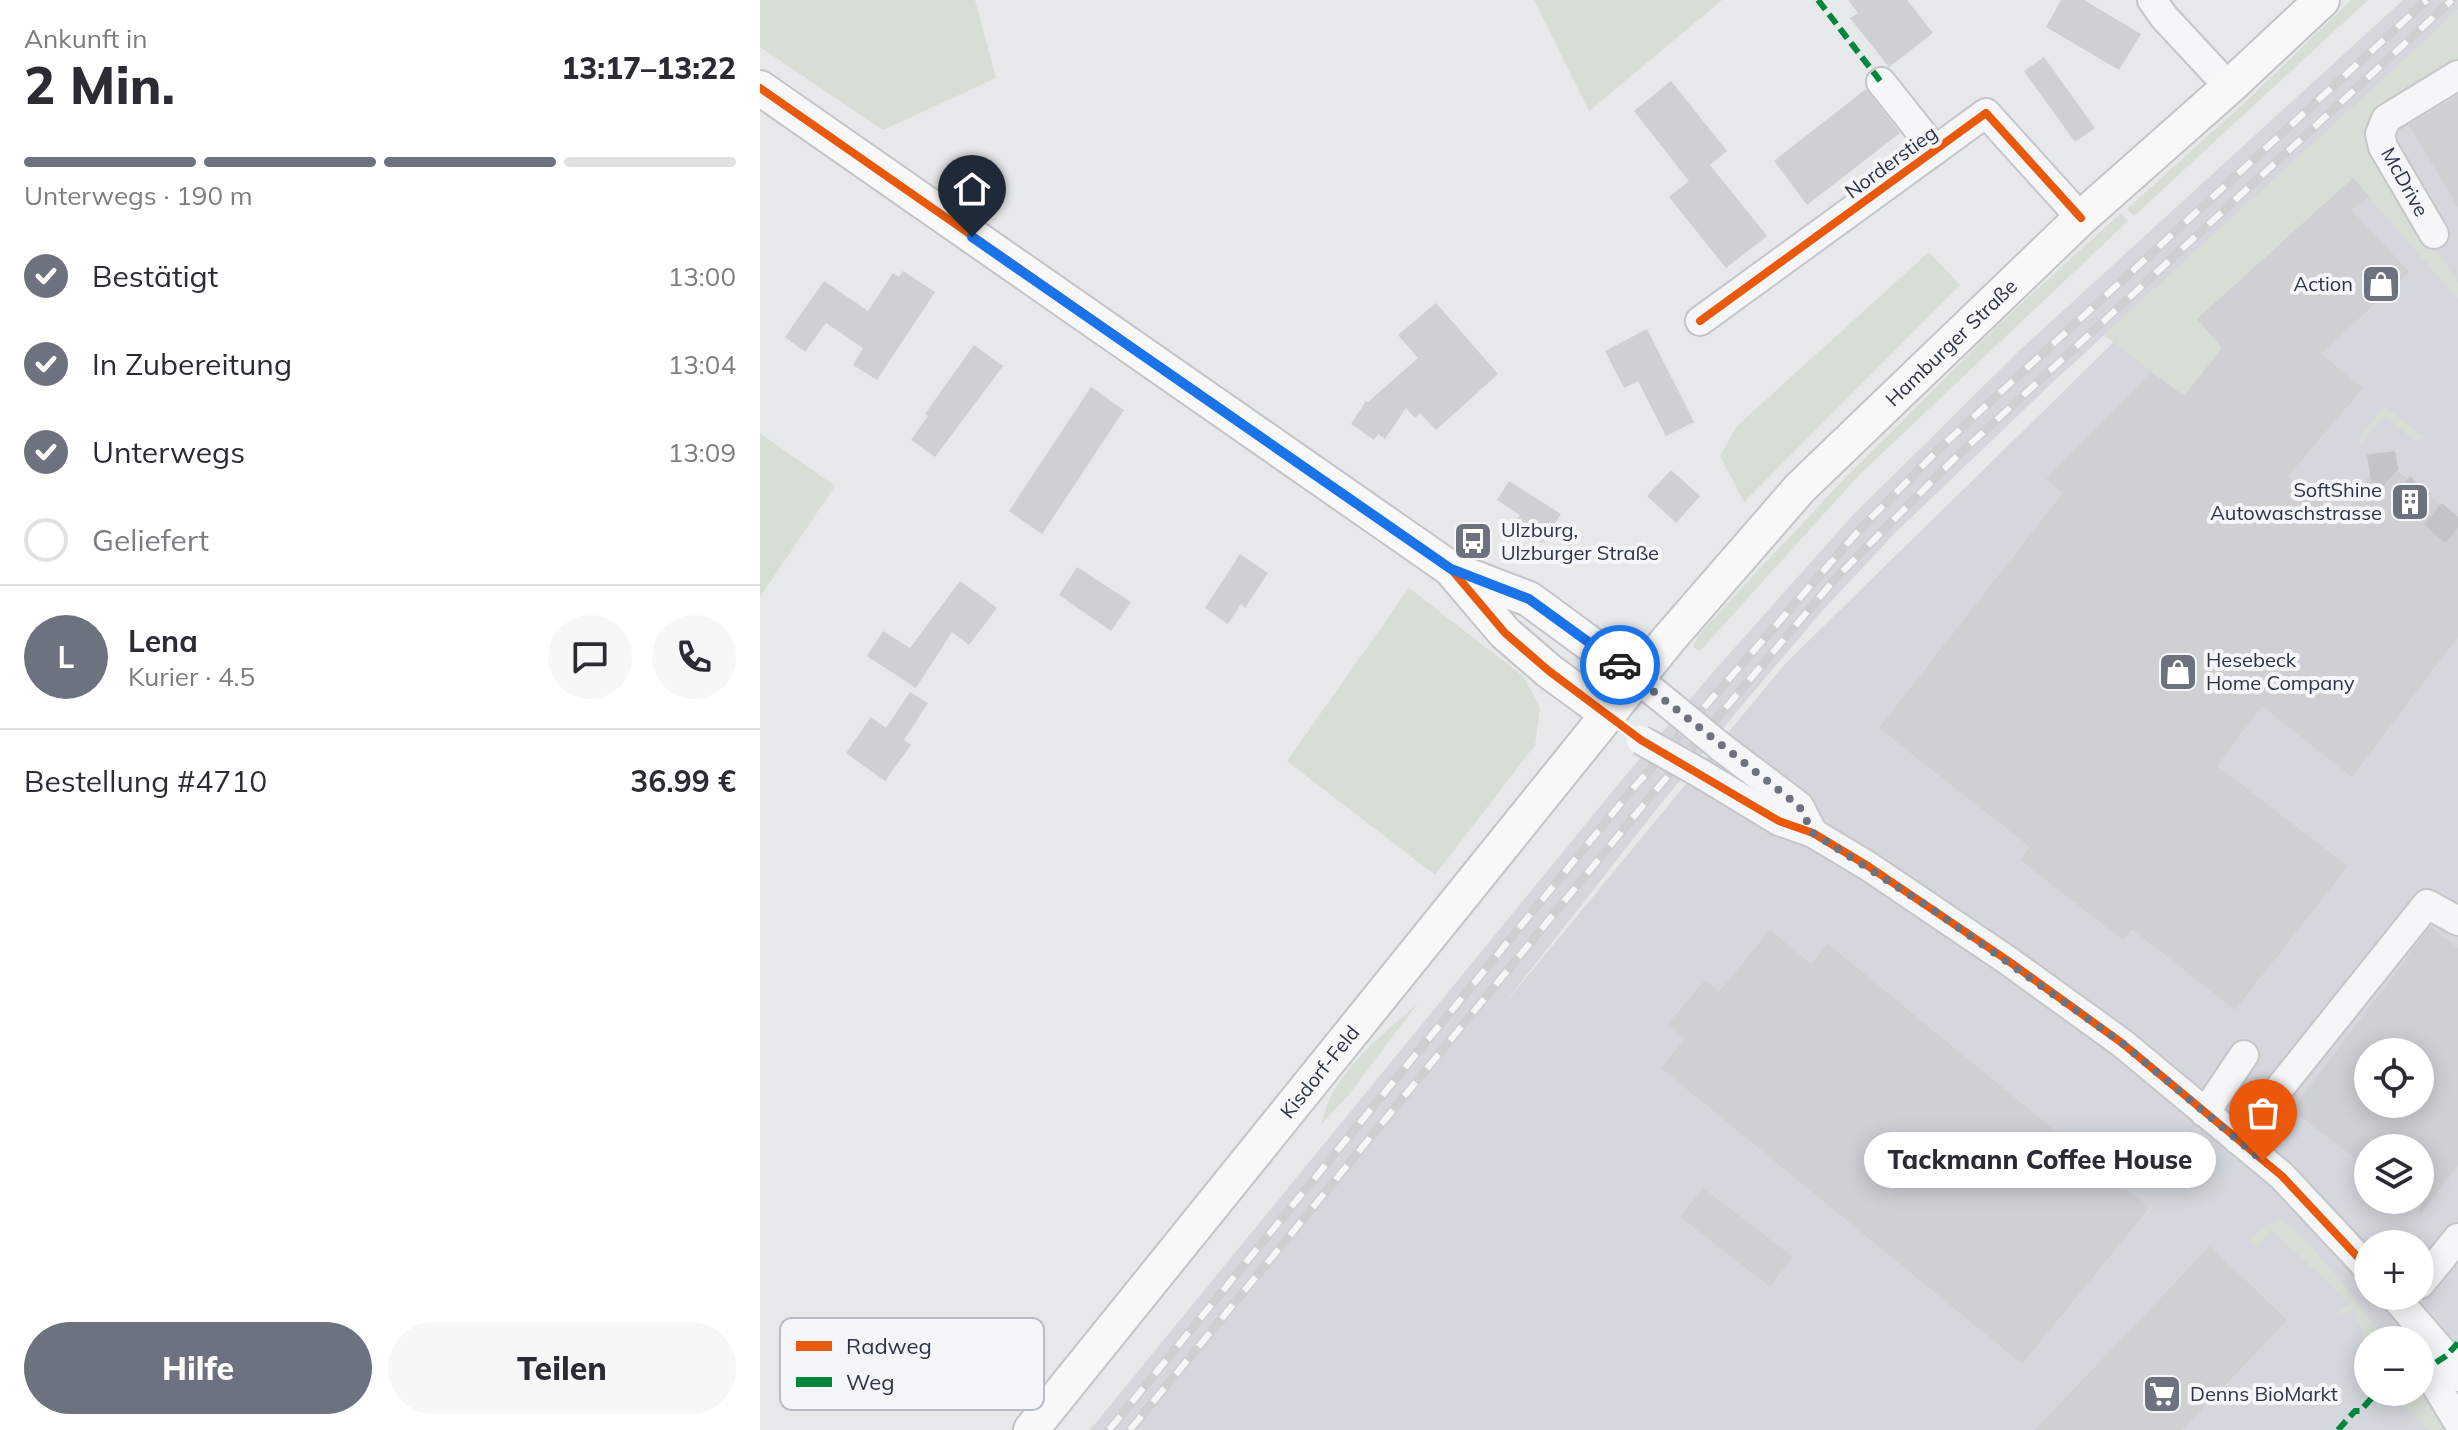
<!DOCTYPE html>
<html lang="de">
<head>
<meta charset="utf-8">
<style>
  :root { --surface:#fff; --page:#f7f7f7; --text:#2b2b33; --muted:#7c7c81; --line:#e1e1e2; --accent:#6c737f }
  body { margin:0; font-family:Mulish,sans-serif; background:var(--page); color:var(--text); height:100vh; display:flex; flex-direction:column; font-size:30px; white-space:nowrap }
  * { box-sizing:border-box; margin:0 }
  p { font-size:26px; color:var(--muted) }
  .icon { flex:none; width:44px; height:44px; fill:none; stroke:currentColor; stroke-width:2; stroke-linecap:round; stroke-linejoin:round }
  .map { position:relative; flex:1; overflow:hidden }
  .panel { display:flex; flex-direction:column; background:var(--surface); width:760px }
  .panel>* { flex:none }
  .fabs { position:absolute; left:1594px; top:1038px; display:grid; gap:16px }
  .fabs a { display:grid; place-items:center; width:80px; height:80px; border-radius:50%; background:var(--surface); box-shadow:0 4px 20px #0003; font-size:40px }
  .pin { position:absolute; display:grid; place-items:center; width:68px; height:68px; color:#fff; margin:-82px -34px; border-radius:50% 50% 50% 0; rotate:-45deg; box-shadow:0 0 8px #0007 }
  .pin .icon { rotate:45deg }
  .courier { position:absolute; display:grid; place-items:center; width:80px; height:80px; margin:-40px; border:6px solid #1a73e8; border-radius:50%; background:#fff; color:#222; box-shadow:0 2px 10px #0007 }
  .bubble { position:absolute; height:56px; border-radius:28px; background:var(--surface); box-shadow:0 4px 20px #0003; font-size:26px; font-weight:800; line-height:56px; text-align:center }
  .overview em { font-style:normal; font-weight:800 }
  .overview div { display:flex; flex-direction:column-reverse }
  .overview { display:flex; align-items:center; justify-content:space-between; height:136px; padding:0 24px }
  h1 { font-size:52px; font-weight:800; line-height:60px }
  .bar { display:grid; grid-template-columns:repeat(4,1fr); gap:12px 8px; align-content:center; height:96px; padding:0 24px }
  .bar i { height:10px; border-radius:6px; background:var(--line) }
  .bar .active { background:var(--accent) }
  .bar p { grid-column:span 4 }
  .line { display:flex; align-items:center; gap:20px; padding:0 24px; border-top:2px solid var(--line) }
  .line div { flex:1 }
  .round { display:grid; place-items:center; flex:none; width:84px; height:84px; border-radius:42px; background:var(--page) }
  ol { padding:0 24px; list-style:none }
  li { display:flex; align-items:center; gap:24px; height:88px }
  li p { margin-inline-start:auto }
  li .icon { padding:8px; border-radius:50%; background:var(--accent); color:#fff; stroke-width:4 }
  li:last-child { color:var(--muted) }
  li i { width:44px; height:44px; border:4px solid var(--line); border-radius:50% }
  .cta { display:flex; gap:16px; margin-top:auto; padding:16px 24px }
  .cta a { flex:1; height:92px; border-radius:48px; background:var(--accent); color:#fff; font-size:32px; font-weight:800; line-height:92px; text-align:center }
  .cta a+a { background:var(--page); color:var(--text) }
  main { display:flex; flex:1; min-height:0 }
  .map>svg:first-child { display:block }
  .built { fill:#d4d7dd; fill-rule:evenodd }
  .green { fill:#d6ded6 }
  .building { fill:#ced0d3; fill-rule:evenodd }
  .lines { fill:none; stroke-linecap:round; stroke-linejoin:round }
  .minor-tunnel { stroke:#c1c4c9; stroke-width:28; stroke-dasharray:28 14; stroke-linecap:butt }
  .minor-casing { stroke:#c4c6c8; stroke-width:32 }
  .major-casing { stroke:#c2c5c8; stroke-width:38 }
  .minor { stroke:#f5f6f7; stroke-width:28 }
  .major { stroke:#f8f8f8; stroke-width:34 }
  .rail-casing { stroke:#cecfd2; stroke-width:9 }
  .rail { stroke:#f4f6f9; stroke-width:6; stroke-dasharray:18; stroke-linecap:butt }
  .minor-bridge-casing { stroke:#c4c6c8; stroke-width:32; stroke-linecap:butt }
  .minor-bridge { stroke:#f5f6f7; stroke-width:28 }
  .quiet { stroke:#00873e; stroke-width:6; stroke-dasharray:12 6; stroke-linecap:butt }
  .cycleway-casing { stroke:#f4f6f9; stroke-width:13 }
  .cycleway { stroke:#e8590c; stroke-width:8 }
  .done { stroke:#6c737f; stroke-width:8; stroke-dasharray:0 14.4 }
  .route { stroke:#1a73e8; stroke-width:10 }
  .labels { text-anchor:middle; stroke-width:8; stroke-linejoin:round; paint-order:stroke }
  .street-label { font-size:20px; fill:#2b3445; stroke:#f4f6f9 }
  .poi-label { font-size:20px; fill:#2b3445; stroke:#f4f6f9; text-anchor:start }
  .key { fill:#f4f6f9; stroke:#b8bcc3; stroke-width:2 }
  .key-label { font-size:22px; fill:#2b3445 }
</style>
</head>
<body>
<main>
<section class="panel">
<div class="overview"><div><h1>2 Min.</h1><p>Ankunft in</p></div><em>13:17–13:22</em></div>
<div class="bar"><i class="active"></i><i class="active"></i><i class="active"></i><i></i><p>Unterwegs · 190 m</p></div>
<ol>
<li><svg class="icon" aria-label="check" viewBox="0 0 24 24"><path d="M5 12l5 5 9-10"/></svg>Bestätigt<p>13:00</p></li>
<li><svg class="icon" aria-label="check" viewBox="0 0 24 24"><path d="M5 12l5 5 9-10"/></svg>In Zubereitung<p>13:04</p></li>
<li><svg class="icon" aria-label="check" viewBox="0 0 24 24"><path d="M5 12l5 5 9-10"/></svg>Unterwegs<p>13:09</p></li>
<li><i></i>Geliefert</li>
</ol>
<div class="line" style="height:144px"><b class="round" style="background:var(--accent);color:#fff">L</b><div><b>Lena</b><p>Kurier · 4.5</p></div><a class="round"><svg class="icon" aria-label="chat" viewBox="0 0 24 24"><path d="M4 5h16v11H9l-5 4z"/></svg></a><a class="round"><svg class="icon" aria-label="phone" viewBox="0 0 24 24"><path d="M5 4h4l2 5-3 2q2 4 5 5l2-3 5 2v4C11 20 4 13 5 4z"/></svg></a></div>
<div class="line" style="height:104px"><div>Bestellung #4710</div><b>36.99 €</b></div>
<div class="cta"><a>Hilfe</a><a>Teilen</a></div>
</section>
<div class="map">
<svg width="1698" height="1430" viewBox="0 0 1698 1430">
  <rect width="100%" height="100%" fill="#e6e8ea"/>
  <path class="built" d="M1643,0H1698V10L1687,20L1698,12V1430H330L856,787L954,671L1092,516L1260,350ZM1602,99L1025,664L741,1008L899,806L984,703L1063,610L1136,532L1291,384ZM1608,1052H1660V1104H1608ZM1608,1148H1660V1200H1608ZM1608,1244H1660V1296H1608ZM1608,1340H1660V1392H1608Z"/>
  <g class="green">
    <polygon points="0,0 215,0 236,78 123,130 0,47"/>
    <polygon points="774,0 962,0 829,111"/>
    <polygon points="1591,0 1608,0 1374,216 1367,209 1491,97"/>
    <polygon points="1698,10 1698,66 1616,119 1663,229 1698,283 1698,299 1593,179 1425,397 1344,335"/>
    <polygon points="1361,213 1368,221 1099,475 940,651 933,647 938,636 977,593 1087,476 1237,326"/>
    <polygon points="1169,252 1200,285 984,502 960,456 977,426"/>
    <polygon points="1624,406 1666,438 1655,441 1624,416 1603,442 1600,442 1598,439"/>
    <polygon points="0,433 75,486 0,597"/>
    <polygon points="649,588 764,677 780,708 775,745 675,875 527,761"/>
    <path d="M658,1003L587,1097L561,1124C565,1113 568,1099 575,1089C596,1055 629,1029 658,1003Z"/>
    <path d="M1519,1219C1539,1223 1610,1319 1626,1340H1608V1349L1594,1310L1575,1316L1589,1303L1512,1230L1496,1248L1490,1240L1502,1227Z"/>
    <polygon points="1660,1390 1684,1430 1669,1430 1627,1392"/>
  </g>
  <g class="building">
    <polygon points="1088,0 1147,0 1173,33 1129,67 1090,18 1098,13"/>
    <polygon points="1301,0 1324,0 1381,34 1359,70 1286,27"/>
    <polygon points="1284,57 1335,128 1315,142 1264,71"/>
    <polygon points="911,81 967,151 950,165 1007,236 966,268 909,197 929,181 874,111"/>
    <polygon points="1106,89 1140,133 1047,205 1014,161"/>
    <polygon points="1698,95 1698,207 1649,125"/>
    <polygon points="1593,178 1609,196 1592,210 1649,272 1561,354 1603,388 1528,476 1583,519 1611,473 1605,453 1637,453 1637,471 1698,518 1698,637 1592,777 1502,706 1457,766 1588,866 1475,1010 1372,929 1363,940 1260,860 1270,847 1119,728 1303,493 1286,479 1391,372 1424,396 1462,348 1437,319"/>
    <polygon points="143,271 175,292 117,380 93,365 103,348 66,323 45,352 25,337 64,281 108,311 133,273 139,277"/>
    <polygon points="676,303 738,374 676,430 660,413 655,418 646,408 625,439 618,434 614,440 591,424 606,401 608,402 658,358 638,335"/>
    <polygon points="887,329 934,422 906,436 878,381 864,388 845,351"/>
    <polygon points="214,345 243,366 175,457 151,440 168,416 165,414"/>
    <polygon points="331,387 364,410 282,534 249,511"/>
    <polygon points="911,470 940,496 916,523 887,496"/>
    <polygon points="749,481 801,514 782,543 753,525 760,515 737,500"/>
    <polygon points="480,554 508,573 485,608 481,604 468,624 445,608"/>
    <polygon points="317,567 371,602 351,631 299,595"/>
    <polygon points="200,581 237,608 209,645 192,632 156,688 107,656 123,631 150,648"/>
    <polygon points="150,692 168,703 144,740 151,745 125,781 86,753 111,717 126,728"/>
    <path d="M1670,927L1698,948V1165L1660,1215V1148H1608V1168L1532,1110ZM1608,1052H1660V1104H1608Z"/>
    <polygon points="1010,930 1051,964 1068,944 1389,1208 1262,1364 901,1068 925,1039 908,1024 945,980 959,992"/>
    <polygon points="943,1188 1033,1257 1010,1287 920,1217"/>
    <polygon points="1450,1246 1527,1320 1428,1424 1422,1430 1275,1430"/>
  </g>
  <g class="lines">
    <polyline class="minor-tunnel" points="1621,453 1624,473 1698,535"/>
    <g class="minor-casing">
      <g id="minor">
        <polyline points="1392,0 1404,17 1469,87"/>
        <polyline points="1121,82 1175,150"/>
        <polyline points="1674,234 1623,147 1620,134 1626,119 1698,75"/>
        <polyline points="940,321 1226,113 1321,218"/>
        <polyline points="878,679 910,705"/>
        <polyline points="961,747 1039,806 1053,833"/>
        <polyline points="940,773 1019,821 1053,833 1108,866 1247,960 1362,1043 1522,1176 1608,1268"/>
        <polyline points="1445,1113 1484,1055"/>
        <polyline points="1478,1140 1667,904 1698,921"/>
        <polyline points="1660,1284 1698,1238"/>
        <polyline points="1634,1296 1686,1356 1698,1377"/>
        <polyline points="1660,1351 1666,1369 1698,1422"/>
      </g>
    </g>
    <g class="major-casing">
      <g id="major">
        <polyline points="0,88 691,569 769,599 878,679"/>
        <polyline points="694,573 745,633 789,671 849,715"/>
        <path id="s1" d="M271,1430L908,640L1040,488L1321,218L1469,87L1562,0"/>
      </g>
    </g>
    <use href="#minor" class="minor"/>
    <use href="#major" class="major"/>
    <g class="rail-casing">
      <g id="rail">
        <polyline points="349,1430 871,791 1101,528 1181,447 1667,0"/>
        <polyline points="370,1430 885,803 1075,579 1192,461 1692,0"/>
      </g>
    </g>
    <use href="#rail" class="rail"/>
    <g class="minor-bridge-casing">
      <g id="minor-bridge">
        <polyline points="910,705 961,747"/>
        <polyline points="881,740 940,773"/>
      </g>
    </g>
    <use href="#minor-bridge" class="minor-bridge"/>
    <g class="quiet">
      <polyline points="1058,0 1121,82"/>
      <polyline points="1660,1368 1666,1369 1686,1356 1698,1343"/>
      <polyline points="1578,1430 1595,1411 1600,1411 1617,1392"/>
    </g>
    <g class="cycleway-casing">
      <g id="cycleway">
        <polyline points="0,88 691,569 769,599 878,679"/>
        <polyline points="940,321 1226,113 1321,218"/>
        <polyline points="691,569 745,633 789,671 881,740 1019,821 1053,833 1108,866 1247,960 1362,1043 1522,1176 1608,1268"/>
      </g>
    </g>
    <use href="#cycleway" class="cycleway"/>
  </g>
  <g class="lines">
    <polyline class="done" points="860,665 1039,806 1053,833 1172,909 1317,1011 1362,1043 1503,1161"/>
    <polyline class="route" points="212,237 691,569 769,599 860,665"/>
  </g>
  <defs>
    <g id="shop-square" transform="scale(2)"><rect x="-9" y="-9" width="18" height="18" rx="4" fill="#6c737f" stroke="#f4f6f9"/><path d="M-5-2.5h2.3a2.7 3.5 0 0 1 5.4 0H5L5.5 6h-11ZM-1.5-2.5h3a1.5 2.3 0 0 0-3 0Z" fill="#fff"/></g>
    <g id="building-square" transform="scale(2)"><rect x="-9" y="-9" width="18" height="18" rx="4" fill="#6c737f" stroke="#f4f6f9"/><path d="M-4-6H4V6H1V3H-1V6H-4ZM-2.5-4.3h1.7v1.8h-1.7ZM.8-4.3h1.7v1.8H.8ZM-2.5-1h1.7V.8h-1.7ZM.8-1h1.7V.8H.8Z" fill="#fff"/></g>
    <g id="bus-square" transform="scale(2)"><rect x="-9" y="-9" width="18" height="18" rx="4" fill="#6c737f" stroke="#f4f6f9"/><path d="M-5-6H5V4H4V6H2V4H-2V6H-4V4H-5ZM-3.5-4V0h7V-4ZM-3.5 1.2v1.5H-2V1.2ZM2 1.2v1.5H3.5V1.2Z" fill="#fff"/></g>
    <g id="supermarket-square" transform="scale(2)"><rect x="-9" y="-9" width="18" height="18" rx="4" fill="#6c737f" stroke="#f4f6f9"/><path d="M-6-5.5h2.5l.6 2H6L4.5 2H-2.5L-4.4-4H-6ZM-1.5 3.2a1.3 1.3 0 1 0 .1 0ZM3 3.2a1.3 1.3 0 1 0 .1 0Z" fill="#fff"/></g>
  </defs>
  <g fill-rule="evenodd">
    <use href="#shop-square" x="1621" y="284"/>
    <use href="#building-square" x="1650" y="502"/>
    <use href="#bus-square" x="713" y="541"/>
    <use href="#shop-square" x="1418" y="672"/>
    <use href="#supermarket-square" x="1402" y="1394"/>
  </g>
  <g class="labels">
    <g class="street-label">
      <text transform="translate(1131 162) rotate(-36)" y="7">Norderstieg</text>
      <text transform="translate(1645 182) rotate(61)" y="7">McDrive</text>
      <text dy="7" stroke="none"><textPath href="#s1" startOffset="1426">Hamburger Straße</textPath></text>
      <text dy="7" stroke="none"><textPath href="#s1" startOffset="460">Kisdorf-Feld</textPath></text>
    </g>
    <g class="poi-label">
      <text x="1593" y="291" text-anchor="end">Action</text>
      <text x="1622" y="497" text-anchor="end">SoftShine<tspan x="1622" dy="23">Autowaschstrasse</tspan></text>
      <text x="741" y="537">Ulzburg,<tspan x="741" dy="23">Ulzburger Straße</tspan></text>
      <text x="1446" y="667">Hesebeck<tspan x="1446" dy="23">Home Company</tspan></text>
      <text x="1430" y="1401">Denns BioMarkt</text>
    </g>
  </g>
  <rect x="20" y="1318" width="264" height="92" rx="12" class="key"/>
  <rect x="36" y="1341" width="36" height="10" fill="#e8590c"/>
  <rect x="36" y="1377" width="36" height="10" fill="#00873e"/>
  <g class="key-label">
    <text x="86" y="1354">Radweg</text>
    <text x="86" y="1390">Weg</text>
  </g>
</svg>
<div class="fabs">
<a><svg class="icon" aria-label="locate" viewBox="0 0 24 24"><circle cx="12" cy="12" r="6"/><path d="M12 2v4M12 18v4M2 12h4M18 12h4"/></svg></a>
<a><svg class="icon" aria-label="layers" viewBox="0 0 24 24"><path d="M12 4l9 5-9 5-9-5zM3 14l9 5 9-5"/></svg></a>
<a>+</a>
<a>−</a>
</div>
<div class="pin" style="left:1503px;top:1161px;background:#ea580c"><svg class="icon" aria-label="bag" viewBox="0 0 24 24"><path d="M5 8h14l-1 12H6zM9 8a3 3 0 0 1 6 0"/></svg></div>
<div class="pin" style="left:212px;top:237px;background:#1f2937"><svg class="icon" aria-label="home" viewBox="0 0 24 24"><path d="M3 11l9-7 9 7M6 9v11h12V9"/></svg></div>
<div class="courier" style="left:860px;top:665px"><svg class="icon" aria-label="car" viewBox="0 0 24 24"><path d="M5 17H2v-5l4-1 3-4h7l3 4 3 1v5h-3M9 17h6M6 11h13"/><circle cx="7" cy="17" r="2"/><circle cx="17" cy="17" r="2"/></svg></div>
<div class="bubble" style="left:1104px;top:1132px;width:352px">Tackmann Coffee House</div>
</div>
</main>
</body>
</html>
